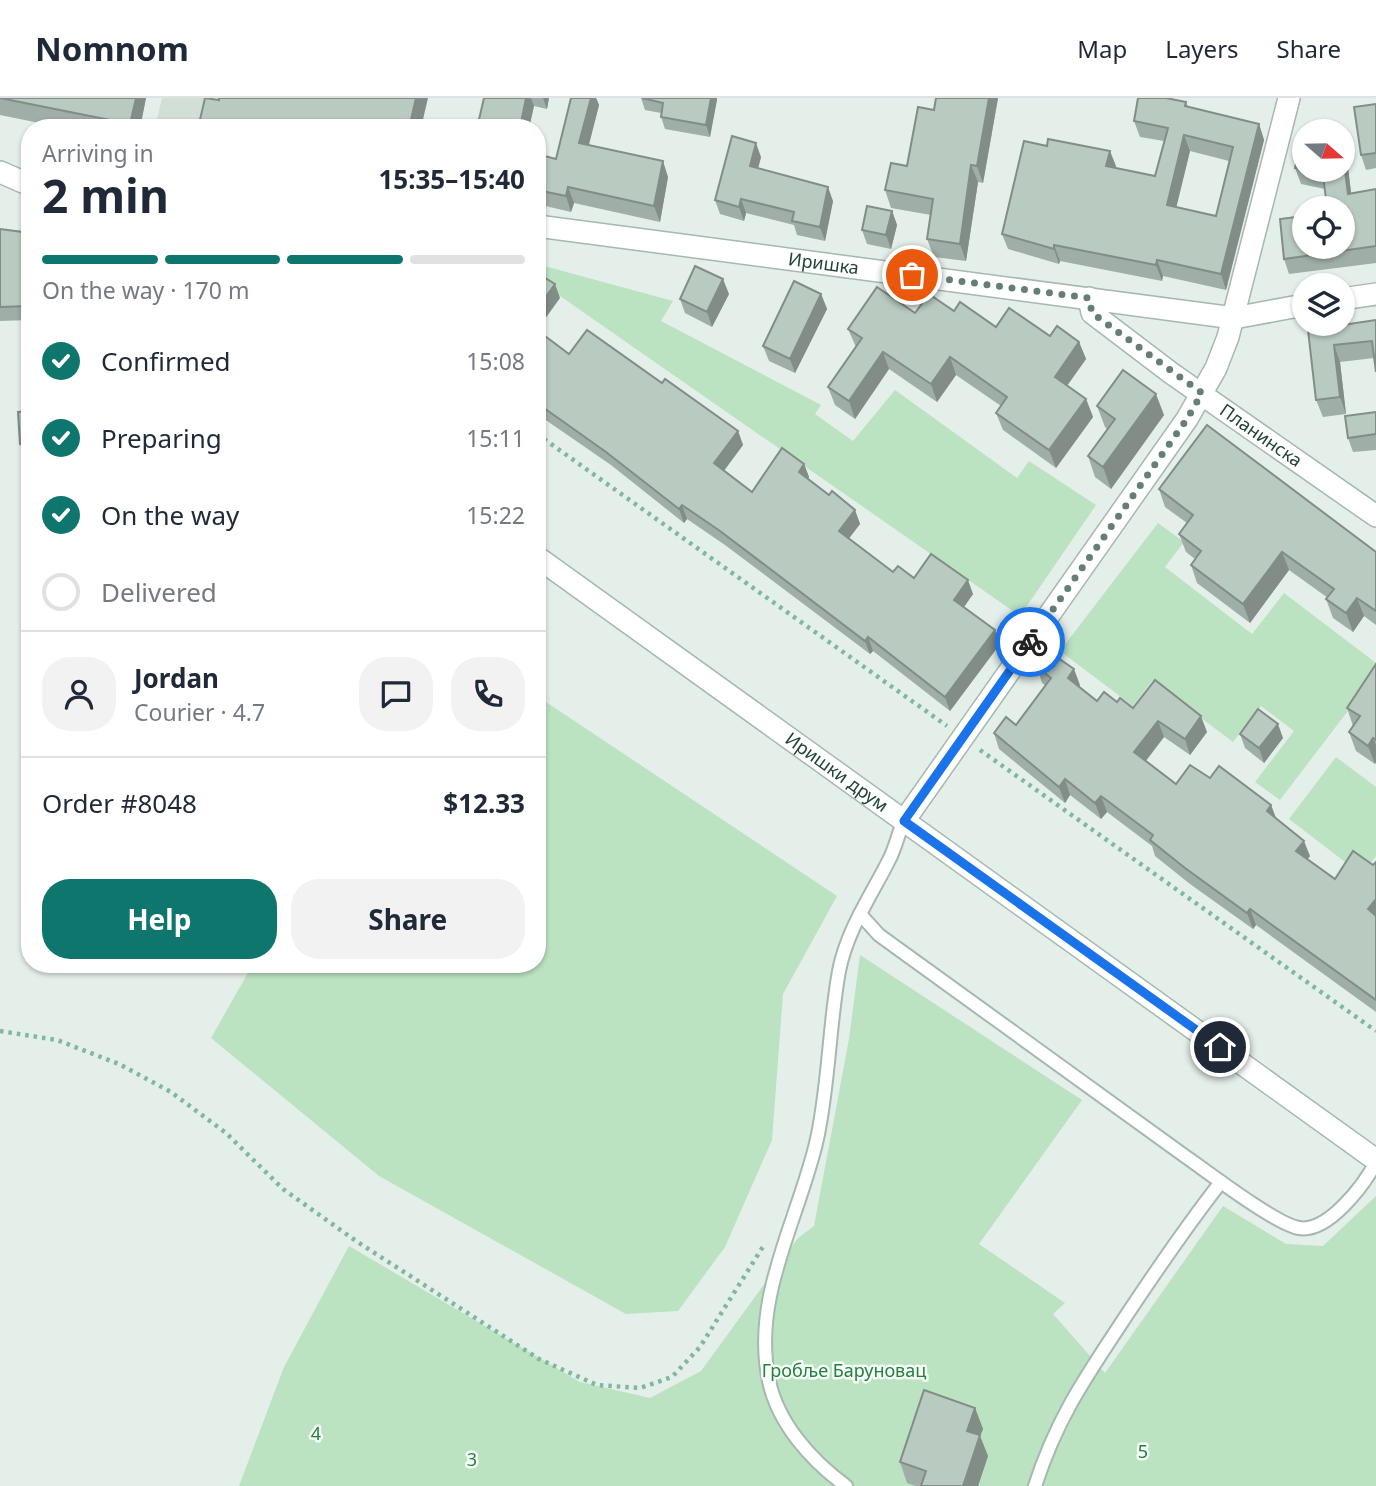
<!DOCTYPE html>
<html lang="en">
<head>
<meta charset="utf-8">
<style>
  :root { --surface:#fff; --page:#f2f2f3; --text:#1f2937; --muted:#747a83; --line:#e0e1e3; --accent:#0f766e }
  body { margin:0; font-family:"Noto Sans",sans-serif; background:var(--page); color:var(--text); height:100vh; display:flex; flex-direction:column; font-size:26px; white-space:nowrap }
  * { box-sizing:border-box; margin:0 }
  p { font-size:23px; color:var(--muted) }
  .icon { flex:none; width:38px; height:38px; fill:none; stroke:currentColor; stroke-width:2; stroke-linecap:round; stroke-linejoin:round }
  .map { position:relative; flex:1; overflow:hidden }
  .details { position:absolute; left:21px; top:21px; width:525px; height:854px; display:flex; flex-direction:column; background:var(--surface); border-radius:28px; box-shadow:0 2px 5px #0004 }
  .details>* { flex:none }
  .needle { width:46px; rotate:110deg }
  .buttons { position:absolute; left:1292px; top:21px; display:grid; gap:14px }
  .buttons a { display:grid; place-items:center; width:63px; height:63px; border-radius:50%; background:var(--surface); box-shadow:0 2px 5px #0004; font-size:35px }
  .pin { position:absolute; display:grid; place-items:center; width:60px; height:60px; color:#fff; margin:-30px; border:4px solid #fff; border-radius:50%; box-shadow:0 2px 7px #0007 }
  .courier { position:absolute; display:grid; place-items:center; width:70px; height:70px; margin:-35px; border:5px solid #1a73e8; border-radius:50%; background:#fff; color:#222; box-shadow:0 2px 9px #0007 }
  .summary em { font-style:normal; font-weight:700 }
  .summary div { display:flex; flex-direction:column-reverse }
  .summary { display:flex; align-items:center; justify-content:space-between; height:119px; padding:0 21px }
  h1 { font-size:46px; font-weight:700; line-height:52px }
  .bar { display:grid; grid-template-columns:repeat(4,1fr); gap:10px 7px; align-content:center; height:84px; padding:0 21px }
  .bar i { height:9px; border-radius:5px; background:var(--line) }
  .bar .current { background:var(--accent) }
  .bar p { grid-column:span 4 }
  .line { display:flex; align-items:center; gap:18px; padding:0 21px; border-top:2px solid var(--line) }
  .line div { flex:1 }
  .round { display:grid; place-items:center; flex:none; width:74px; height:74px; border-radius:28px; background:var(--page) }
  ol { padding:0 21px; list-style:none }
  li { display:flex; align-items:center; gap:21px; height:77px }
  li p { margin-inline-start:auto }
  li .icon { padding:7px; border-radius:50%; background:var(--accent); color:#fff; stroke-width:4 }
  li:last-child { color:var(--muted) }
  li i { width:38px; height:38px; border:4px solid var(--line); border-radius:50% }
  .primary-button { display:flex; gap:14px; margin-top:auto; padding:14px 21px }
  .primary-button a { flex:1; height:80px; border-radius:28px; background:var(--accent); color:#fff; font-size:28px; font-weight:700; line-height:80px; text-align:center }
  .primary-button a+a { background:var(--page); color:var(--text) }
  header { display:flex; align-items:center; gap:42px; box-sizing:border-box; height:98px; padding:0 35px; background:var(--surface); border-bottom:2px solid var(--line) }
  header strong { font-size:33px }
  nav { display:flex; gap:38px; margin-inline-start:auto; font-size:24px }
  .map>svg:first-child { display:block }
  .built { fill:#d2dfd7 }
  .green { fill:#bbe2c1 }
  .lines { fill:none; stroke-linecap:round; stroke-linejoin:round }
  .service-casing { stroke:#a6b8b0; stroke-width:16 }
  .minor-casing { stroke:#a6b8b0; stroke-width:24 }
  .tertiary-casing { stroke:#a6b8b0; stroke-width:24 }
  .path { stroke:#81b69f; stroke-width:4.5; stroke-dasharray:3.5 5; stroke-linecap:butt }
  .service { stroke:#fff; stroke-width:12 }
  .minor { stroke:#fff; stroke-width:21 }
  .tertiary { stroke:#fff; stroke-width:21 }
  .wall { fill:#9faea6; fill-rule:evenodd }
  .shaded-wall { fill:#828d87 }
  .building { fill:#b9cac1; stroke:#828d87; stroke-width:2; fill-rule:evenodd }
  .done { stroke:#657f75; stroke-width:7; stroke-dasharray:0 12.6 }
  .route { stroke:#1a73e8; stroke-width:9 }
  .labels { text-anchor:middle; stroke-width:5; stroke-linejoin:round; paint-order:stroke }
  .street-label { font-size:18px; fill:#214336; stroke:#f5fbf7 }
  .park-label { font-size:18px; fill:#267f3e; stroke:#f5fbf7 }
</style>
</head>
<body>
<header>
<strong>Nomnom</strong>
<nav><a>Map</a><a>Layers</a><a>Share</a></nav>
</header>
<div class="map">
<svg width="1376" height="1388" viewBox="0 0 1376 1388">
  <rect width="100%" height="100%" fill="#e4efe9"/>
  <polygon class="built" points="162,0 204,0 197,30 155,30"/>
  <g class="green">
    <polygon points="537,166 673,203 661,223 821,307 815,316 853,343 895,292 1017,380 1029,363 1096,407 1020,518 537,182"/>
    <polygon points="1158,425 1184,444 1165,469 1252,536 1284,495 1376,565 1376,576 1280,702 1255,684 1294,633 1261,608 1233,644 1152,583 1133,608 1060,553"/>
    <polygon points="537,598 837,798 783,896 772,1042 725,1149 678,1213 626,1216 379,1078 211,940 253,866 537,866"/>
    <polygon points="1336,659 1376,689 1376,758 1362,777 1289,721"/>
    <polygon points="860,857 1082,1002 979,1146 1065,1205 1053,1216 1105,1275 1223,1108 1286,1146 1323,1148 1376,1098 1376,1388 239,1388 284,1269 349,1148 580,1284 650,1300 701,1273 798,1140 814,1128 849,941"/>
  </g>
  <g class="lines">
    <g class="service-casing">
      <g id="service">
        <path d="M860,816L879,837C980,910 1081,983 1182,1056C1205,1072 1275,1126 1299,1130C1328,1135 1364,1087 1376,1064"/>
        <path d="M846,1388C812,1363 778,1326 769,1283C751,1199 799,1121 817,1041C829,986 829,928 839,873C847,832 871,798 889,762C896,749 898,735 904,723"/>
        <path d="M1035,1388C1058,1317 1088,1276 1128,1215C1158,1170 1188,1126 1221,1084"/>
      </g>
    </g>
    <g class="minor-casing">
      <g id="minor">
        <path id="s1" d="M537,128L1234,220L1304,207"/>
        <path id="s2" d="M1089,200L1092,215L1171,275L1376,418"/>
        <polyline points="1342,201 1376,196"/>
        <polyline points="904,723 1187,321 1216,270 1228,239 1289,0"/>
      </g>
    </g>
    <g class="tertiary-casing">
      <g id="tertiary">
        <polyline points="0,74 30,87"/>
        <path id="s3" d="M537,459L1376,1062"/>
      </g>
    </g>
    <g class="path">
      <polyline points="537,336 947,628"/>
      <polyline points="980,652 1376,933"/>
      <polyline points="0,933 57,942 119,966 171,994 226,1035 283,1091 356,1143 539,1261 597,1287 640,1290 672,1279 700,1249 764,1147"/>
    </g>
    <use href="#service" class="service"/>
    <use href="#minor" class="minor"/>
    <use href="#tertiary" class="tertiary"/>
  </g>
  <g class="wall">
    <polygon points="0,0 146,0 140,30 64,30 0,17"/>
    <polygon points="484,0 549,0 547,11 534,8 529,30 477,30"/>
    <polygon points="571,0 596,0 599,7 589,47 668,79 660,124 574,105 571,114 537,106 537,56 556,61"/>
    <polygon points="641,0 717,0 710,39 665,31 661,19 661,15 645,12"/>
    <polygon points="998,0 983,85 978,84 966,163 934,159 927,141 931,117 891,110 885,92 907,68 934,12"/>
    <path d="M1186,4L1188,9L1259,26L1264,42L1226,192L1163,178L1162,183L1060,163L1059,166L1008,151L1002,136L1116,68V70L1155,78L1164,43L1140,39L1134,23ZM1190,53L1229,63L1216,118L1176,109Z"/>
    <polygon points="1376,6 1376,70 1366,72 1361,57"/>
    <polygon points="761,59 758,70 833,103 825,143 797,137 794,127 746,115 744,123 720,116 715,102"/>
    <polygon points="1347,61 1351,95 1376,91 1376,165 1289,176 1284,161 1342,149 1325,91 1301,86 1295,70"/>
    <polygon points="892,113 897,127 891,151 867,146 862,132"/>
    <polygon points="0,131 30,135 30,222 0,223"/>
    <polygon points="729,196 712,229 685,215 680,201"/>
    <polygon points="821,196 827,211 795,275 769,263 763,248"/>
    <polygon points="954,213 996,229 1079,244 1086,261 1067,288 1086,301 1093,319 1056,370 1003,332 996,315 1001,308 956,277 937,304 889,271 855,321 835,307 828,289 856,249 848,231 915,215"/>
    <polygon points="1376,222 1374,260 1340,264 1346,316 1323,319 1316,302 1308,232"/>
    <polygon points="537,232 569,256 662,285 738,333 743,347 724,373 752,394 804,366 809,379 808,381 829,397 855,412 860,426 849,440 893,474 973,496 964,509 995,532 1000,546 950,613 873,553 870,556 725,447 687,421 684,425 611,367 537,316"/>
    <polygon points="1097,308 1164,317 1111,391 1095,379 1088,358 1107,331 1105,329"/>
    <polygon points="30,313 30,358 25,359 20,346"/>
    <polygon points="1376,314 1376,352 1353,354 1348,340"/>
    <polygon points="1159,391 1351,436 1376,454 1376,527 1364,518 1353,534 1333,520 1326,501 1328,500 1289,472 1250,525 1197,485 1191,467 1195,461 1186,454 1179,436 1187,425 1165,409"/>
    <polygon points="1376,566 1376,664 1375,666 1356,653 1349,634 1353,628 1347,610"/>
    <polygon points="1037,569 1080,587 1079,588 1097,603 1117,604 1207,634 1190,657 1164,639 1146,663 1176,686 1210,680 1271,707 1276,720 1310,758 1307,761 1335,781 1373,767 1376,764 1376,914 1256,827 1253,831 1190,786 1155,758 1152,748 1107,714 1101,721 1070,697 1065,705 999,651 994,635 1016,627 1046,588 1042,585"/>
    <polygon points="1240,636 1283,640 1264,665 1245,650"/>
    <polygon points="975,1310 983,1331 980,1338 988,1358 978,1388 916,1388 907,1385 900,1364"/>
  </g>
  <g class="shaded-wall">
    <polygon points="136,0 146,0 140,30 131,30 130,26"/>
    <polygon points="416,0 428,0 421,30 409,30"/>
    <polygon points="526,0 531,0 534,8 529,30 520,30"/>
    <polygon points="543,0 549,0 547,11"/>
    <polygon points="591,0 596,0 599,7 585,61 579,45"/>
    <polygon points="711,0 717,0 717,2 710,39 706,27"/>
    <polygon points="989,0 998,0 983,85 977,68"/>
    <polygon points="1259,26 1264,42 1226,192 1221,176"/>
    <polygon points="1184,37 1190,53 1173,123 1167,107"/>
    <polygon points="756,45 761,59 755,82 750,68"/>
    <polygon points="1342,47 1347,61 1353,111 1348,96"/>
    <polygon points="1110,53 1116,68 1112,84 1106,68"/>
    <polygon points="663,63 668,79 660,124 654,108"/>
    <polygon points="971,67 978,84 966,163 960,146"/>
    <polygon points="568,89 574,105 571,114 566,98"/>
    <polygon points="828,89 833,103 825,143 820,129"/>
    <polygon points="741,101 746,115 744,123 739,109"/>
    <polygon points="892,113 897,127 891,151 886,137"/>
    <polygon points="1054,147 1060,163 1059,166 1054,151"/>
    <polygon points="1157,162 1163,178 1162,183 1156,167"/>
    <polygon points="723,181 729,196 712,229 707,214"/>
    <polygon points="555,186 560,200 537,232 537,211"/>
    <polygon points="821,196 827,211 795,275 790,261"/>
    <polygon points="1079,244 1086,261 1061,296 1055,279"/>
    <polygon points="1334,247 1340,264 1346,316 1340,299"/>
    <polygon points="883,254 889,271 855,321 849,303"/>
    <polygon points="950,259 956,277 937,304 931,286"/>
    <polygon points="1156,296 1164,317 1111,391 1103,369"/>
    <polygon points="1086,301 1093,319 1056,370 1049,352"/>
    <polygon points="738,333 743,347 719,379 714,365"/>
    <polygon points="804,366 809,379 804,388 799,374"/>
    <polygon points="682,407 687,421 684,425 679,411"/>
    <polygon points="855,412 860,426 844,447 839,433"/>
    <polygon points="1282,454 1289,472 1250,525 1243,506"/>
    <polygon points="968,482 973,496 959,516 954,502"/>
    <polygon points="1357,500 1364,518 1353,534 1346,515"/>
    <polygon points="995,532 1000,546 950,613 945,599"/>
    <polygon points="868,539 873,553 870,556 865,543"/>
    <polygon points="1074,571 1080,587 1074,596 1068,580"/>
    <polygon points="1201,618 1207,634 1190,657 1185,641"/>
    <polygon points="1158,623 1164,639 1140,670 1134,654"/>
    <polygon points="1278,626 1283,640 1264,665 1259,650"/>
    <polygon points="1373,640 1376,647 1376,664 1375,666 1368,648"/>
    <polygon points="1065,681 1070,697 1065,705 1059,689"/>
    <polygon points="1101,698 1107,714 1101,721 1095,705"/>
    <polygon points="1271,707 1277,723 1267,713"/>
    <polygon points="1304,743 1310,758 1301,769 1296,753"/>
    <polygon points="1376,801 1376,824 1368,811"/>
    <polygon points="1250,811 1256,827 1253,831 1247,815"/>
    <polygon points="975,1310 983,1331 980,1338 988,1358 978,1388 963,1388 967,1333"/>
  </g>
  <g class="building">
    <polygon points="0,0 136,0 130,26"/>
    <polygon points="205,0 219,2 219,0 416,0 409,30 198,30"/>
    <polygon points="484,0 526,0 520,30 477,30"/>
    <polygon points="571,0 591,0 579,45 663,63 654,108 568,89 566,98 537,92 537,56 556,61"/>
    <polygon points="642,0 711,0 706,27 661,19 663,5"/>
    <polygon points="936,0 989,0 977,68 971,67 960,146 927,141 933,101 885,92 891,65 907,68 918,9 934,12"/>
    <path d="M1138,0H1166L1186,4L1185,8L1259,26L1221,176L1157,162L1156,167L1054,147V151L1002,136L1024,43L1047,48L1048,41L1110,53L1106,68L1155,78L1168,30L1134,23ZM1184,37L1233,49L1216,118L1167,107Z"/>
    <polygon points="1376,6 1376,55 1361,57 1354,9"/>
    <polygon points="732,38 756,45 750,68 828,89 820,129 792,123 794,114 741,101 739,109 715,102"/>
    <polygon points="1300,48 1304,48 1304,72 1342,72 1342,50 1348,96 1376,91 1376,148 1284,161 1280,121 1304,118 1304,149 1342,149 1342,110 1327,110 1323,76 1295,70"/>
    <polygon points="867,108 892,113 886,137 862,132"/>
    <polygon points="0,131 30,135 30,208 0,209"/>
    <polygon points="695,168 723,181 707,214 680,201"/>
    <polygon points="537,175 555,186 537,211"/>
    <polygon points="794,183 821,196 790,261 763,248"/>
    <polygon points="877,189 915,215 929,196 954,213 960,204 996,229 1009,210 1050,238 1057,228 1079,244 1055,279 1086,301 1049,352 996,315 1007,299 950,259 931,286 883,254 849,303 828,289 862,240 848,231"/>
    <polygon points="1376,222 1376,274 1372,243 1334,247 1340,299 1316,302 1308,232"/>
    <polygon points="537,232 569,256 587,232 662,285 665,281 738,333 714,365 752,394 782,350 804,366 799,374 829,397 832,393 855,412 839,433 893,474 898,468 914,480 931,456 968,482 954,502 995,532 945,599 868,539 865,543 720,433 682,407 679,411 606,354 537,305"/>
    <polygon points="1123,272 1156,296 1103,369 1088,358 1115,321 1097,308"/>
    <polygon points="30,313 30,345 20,346 18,314"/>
    <polygon points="1376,314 1376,336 1348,340 1345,318"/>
    <polygon points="1207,327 1376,454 1376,513 1357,500 1346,515 1326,501 1334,491 1282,454 1243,506 1191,467 1201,453 1179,436 1193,417 1159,391"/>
    <polygon points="1048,553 1074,571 1068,580 1097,603 1104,594 1117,604 1120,600 1133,610 1155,582 1201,618 1185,641 1158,623 1134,654 1176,686 1190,667 1210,680 1219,668 1271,707 1267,713 1304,743 1296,753 1335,781 1353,753 1373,767 1376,764 1376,801 1368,811 1376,818 1376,902 1250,811 1247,815 1185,770 1150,742 1153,737 1101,698 1095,705 1065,681 1059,689 994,635 1006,619 1016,627 1051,580 1037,569"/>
    <polygon points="1376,566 1376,642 1373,640 1368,648 1349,634 1360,618 1347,610"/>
    <polygon points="1258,611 1278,626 1259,650 1240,636"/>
    <polygon points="924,1292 975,1310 967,1333 980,1337 963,1388 921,1388 926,1373 900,1364"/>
  </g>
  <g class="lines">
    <polyline class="done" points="912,177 1089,200 1092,215 1202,295 1187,321 1030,544"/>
    <polyline class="route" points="1030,544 904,723 1220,949"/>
  </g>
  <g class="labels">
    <g class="street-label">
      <text dy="6" stroke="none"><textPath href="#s1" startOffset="289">Иришка</textPath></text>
      <text dy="6" stroke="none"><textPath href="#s2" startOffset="224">Планинска</textPath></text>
      <text dy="6" stroke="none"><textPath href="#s3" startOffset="369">Иришки друм</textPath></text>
    </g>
    <g class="park-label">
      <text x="844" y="1279">Гробље Баруновац</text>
      <text x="316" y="1342">4</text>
      <text x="1143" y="1360">5</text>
      <text x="472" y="1368">3</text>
    </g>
  </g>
</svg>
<div class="buttons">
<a><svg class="needle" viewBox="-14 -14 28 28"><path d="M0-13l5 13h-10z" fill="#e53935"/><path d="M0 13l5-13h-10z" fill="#747a83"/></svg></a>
<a><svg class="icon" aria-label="locate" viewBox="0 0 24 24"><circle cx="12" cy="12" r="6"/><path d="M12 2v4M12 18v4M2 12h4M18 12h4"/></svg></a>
<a><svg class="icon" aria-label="layers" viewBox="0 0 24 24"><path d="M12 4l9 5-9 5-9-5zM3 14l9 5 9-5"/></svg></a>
</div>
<div class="pin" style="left:912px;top:177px;background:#ea580c"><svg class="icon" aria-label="bag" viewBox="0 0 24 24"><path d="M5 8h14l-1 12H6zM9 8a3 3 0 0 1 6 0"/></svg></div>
<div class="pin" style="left:1220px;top:949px;background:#1f2937"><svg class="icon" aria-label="home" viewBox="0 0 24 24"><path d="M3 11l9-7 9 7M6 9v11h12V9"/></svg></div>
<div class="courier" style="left:1030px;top:544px"><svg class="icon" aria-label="bike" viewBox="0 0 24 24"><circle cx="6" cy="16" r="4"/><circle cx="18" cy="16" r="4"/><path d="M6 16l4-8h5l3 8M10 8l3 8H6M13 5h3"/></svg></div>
<section class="details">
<div class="summary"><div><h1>2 min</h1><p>Arriving in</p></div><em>15:35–15:40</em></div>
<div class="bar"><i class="current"></i><i class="current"></i><i class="current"></i><i></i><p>On the way · 170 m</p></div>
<ol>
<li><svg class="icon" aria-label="check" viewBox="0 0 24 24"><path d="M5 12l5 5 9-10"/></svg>Confirmed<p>15:08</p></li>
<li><svg class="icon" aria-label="check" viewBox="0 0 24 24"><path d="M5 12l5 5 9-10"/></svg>Preparing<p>15:11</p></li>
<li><svg class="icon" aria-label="check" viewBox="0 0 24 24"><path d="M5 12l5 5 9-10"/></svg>On the way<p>15:22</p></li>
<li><i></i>Delivered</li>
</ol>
<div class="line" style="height:126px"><a class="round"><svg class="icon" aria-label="person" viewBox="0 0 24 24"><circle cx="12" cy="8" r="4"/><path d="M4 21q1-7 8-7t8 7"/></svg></a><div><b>Jordan</b><p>Courier · 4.7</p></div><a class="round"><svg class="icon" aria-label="chat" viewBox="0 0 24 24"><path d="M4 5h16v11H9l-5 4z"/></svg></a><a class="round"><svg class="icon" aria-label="phone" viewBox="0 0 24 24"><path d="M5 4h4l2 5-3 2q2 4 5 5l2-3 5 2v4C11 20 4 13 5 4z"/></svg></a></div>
<div class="line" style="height:91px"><div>Order #8048</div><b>$12.33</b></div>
<div class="primary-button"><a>Help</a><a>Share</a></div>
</section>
</div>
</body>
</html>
